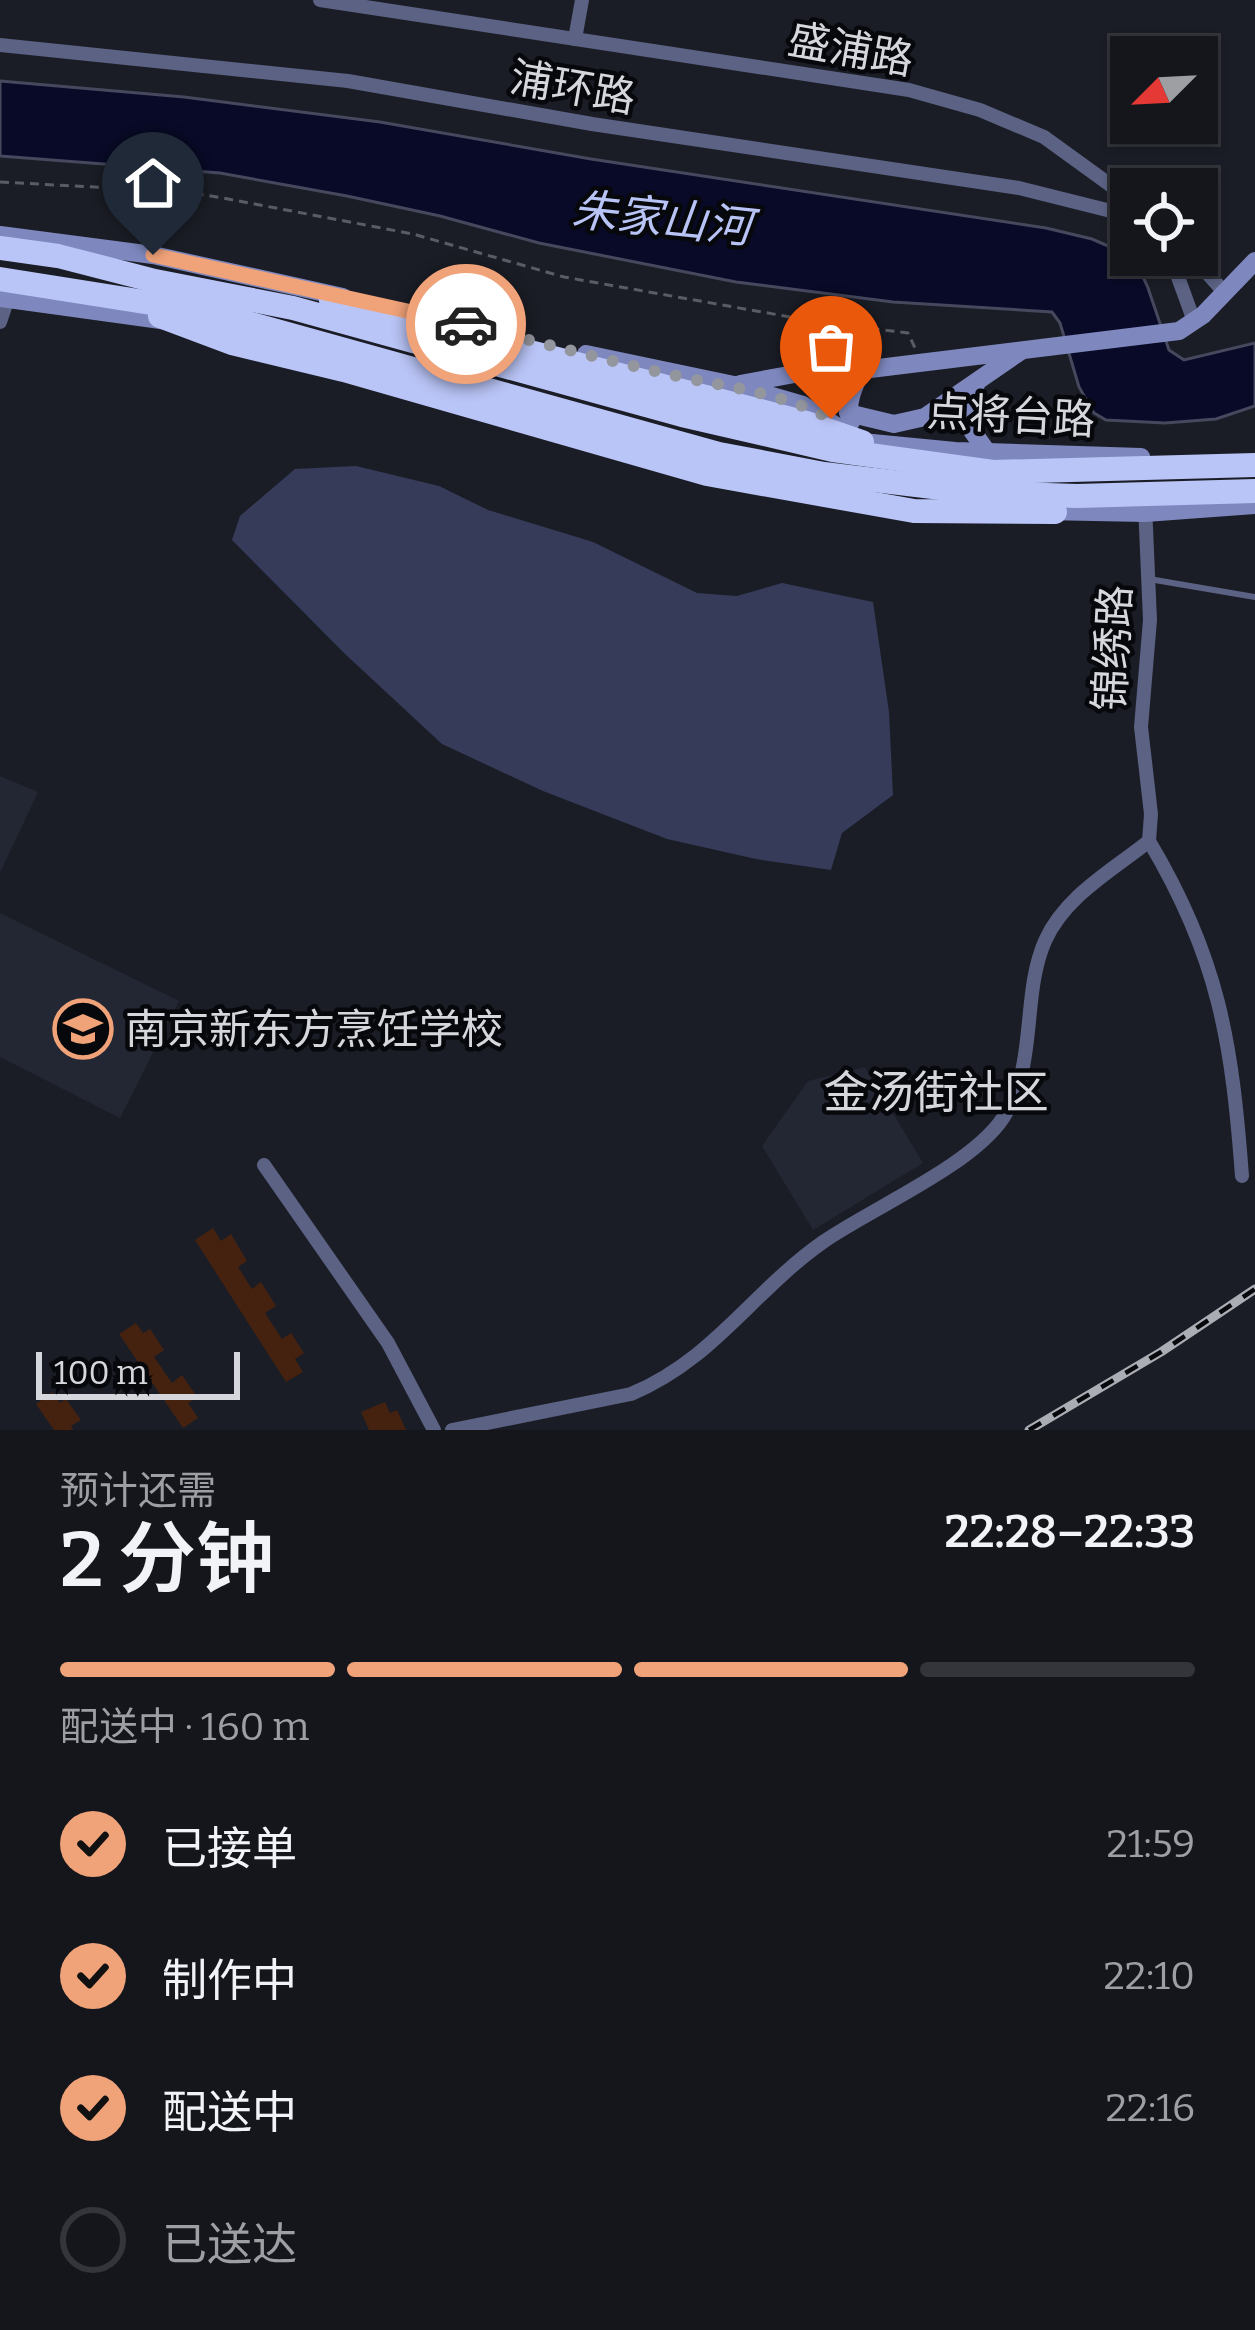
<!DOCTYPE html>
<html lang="zh">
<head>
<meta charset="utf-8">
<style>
  :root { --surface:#14161c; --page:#212329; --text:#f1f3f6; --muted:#9d9fa3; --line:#33353b; --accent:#f0a279 }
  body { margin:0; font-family:Bitter,"Noto Sans SC",serif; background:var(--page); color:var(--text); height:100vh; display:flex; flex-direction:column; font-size:45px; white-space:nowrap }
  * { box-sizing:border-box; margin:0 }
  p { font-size:39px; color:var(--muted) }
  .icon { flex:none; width:66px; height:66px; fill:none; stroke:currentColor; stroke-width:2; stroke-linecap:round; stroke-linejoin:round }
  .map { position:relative; height:1430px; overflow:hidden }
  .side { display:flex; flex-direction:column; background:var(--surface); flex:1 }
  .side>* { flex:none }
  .needle { width:78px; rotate:246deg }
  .buttons { position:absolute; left:1110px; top:36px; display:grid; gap:24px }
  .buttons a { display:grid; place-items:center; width:108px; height:108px; border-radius:0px; background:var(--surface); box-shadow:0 3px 9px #0004,0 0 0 3px var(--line); font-size:60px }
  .scale { position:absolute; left:36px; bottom:30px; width:204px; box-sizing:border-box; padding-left:12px; border:6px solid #d5d7dd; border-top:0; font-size:33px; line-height:42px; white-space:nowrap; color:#d5d7dd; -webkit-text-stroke:9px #07080c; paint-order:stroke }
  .pin { position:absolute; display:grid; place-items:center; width:102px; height:102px; color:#fff; margin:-123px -51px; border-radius:50% 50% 50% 0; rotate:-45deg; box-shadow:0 0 12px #0007 }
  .pin .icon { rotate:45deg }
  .courier { position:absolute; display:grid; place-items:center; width:120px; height:120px; margin:-60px; border:9px solid #f0a279; border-radius:50%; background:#fff; color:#222; box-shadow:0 3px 15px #0007 }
  .overview em { font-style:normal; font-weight:600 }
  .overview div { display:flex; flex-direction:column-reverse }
  .overview { display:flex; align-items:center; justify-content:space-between; height:204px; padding:0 60px }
  h1 { font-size:78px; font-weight:600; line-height:90px }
  .bar { display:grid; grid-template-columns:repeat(4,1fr); gap:18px 12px; align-content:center; height:144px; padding:0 60px }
  .bar i { height:15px; border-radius:9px; background:var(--line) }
  .bar .current { background:var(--accent) }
  .bar p { grid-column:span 4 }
  ol { padding:0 60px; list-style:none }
  li { display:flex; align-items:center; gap:36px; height:132px }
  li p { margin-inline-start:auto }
  li .icon { padding:12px; border-radius:50%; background:var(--accent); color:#111; stroke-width:4 }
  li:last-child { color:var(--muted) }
  li i { width:66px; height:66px; border:6px solid var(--line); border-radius:50% }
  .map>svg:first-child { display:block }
  .built { fill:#232633 }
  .green { fill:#363b59 }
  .water { fill:#080a27; stroke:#46485e; stroke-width:3 }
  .building { fill:#44220f }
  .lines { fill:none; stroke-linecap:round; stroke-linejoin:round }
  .path { stroke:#5a5c64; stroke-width:3; stroke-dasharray:9 6; stroke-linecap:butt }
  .lane { stroke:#5b6283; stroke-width:6 }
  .street { stroke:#5b6283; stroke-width:14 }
  .secondary { stroke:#7e88be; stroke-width:18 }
  .highway { stroke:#bac5f7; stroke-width:24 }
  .rail-casing { stroke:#abadb4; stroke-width:9 }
  .rail { stroke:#07080c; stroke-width:4.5; stroke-dasharray:14; stroke-linecap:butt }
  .done { stroke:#94969d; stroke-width:12; stroke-dasharray:0 21.6 }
  .route { stroke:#f0a279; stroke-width:15 }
  .labels { text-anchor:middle; stroke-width:9; stroke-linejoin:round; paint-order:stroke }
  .street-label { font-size:42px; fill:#d5d7dd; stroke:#07080c }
  .poi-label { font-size:42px; fill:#d5d7dd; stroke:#07080c; text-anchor:start }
  .water-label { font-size:45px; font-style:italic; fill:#b9c4f6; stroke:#07080c }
  .neighbourhood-label { font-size:45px; fill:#d5d7dd; stroke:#07080c }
</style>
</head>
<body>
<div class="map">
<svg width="1255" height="1430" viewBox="0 0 1255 1430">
  <rect width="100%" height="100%" fill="#1b1d26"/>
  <g class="built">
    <polygon points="0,776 38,792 0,873"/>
    <polygon points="0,913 179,1001 120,1118 0,1057"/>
    <polygon points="865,1067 923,1163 813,1230 762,1146 808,1081"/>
  </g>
  <polygon class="green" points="356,466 439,486 488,510 593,542 697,593 737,596 782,583 873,602 889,712 893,795 842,833 831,870 756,859 667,839 543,791 442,744 344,653 232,540 240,516 295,469"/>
  <polygon class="water" points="0,81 184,97 380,122 591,159 1046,228 1092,239 1122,252 1140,270 1148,288 1169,350 1184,360 1255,343 1255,406 1216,419 1165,423 1106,420 1094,413 1079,387 1060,323 1052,312 893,302 736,282 539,243 440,216 347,196 220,173 0,156"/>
  <g class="building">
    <polygon points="213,1228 221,1241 231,1234 247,1261 238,1267 252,1289 261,1282 276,1306 265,1313 282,1339 291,1333 304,1353 295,1359 303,1372 286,1382 195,1240"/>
    <polygon points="136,1323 143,1333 150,1329 164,1350 154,1357 172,1383 182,1375 197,1397 188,1403 198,1418 183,1428 119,1334"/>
    <polygon points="53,1392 60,1403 66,1399 81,1420 71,1426 73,1430 54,1430 36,1404"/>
    <polygon points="385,1402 390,1413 397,1410 406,1430 369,1430 361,1412"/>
  </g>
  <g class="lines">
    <polyline class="path" points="0,182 186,192 223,198 413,234 564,277 813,321 908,333 915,348"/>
    <polyline class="lane" points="1149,579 1255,597"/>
    <g class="street">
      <polyline points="320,0 909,90 980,110 1044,137 1131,200"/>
      <polyline points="575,39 582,0"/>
      <polyline points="0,45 348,81 592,124 1019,188 1131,216"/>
      <polyline points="1170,255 1194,321"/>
      <polyline points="1191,255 1225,293"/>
      <polyline points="0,322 8,298"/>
      <polyline points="1145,505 1150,620 1141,727 1151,814 1149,841"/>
      <path d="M1149,841C1219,958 1232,1043 1242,1176"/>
      <polyline points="264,1165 388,1343 434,1430"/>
      <path d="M452,1430L631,1394C713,1360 752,1292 823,1242C872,1208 971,1166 1003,1118C1038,1065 1021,996 1045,941C1065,896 1113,870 1149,841"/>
    </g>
    <g class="secondary">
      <polyline points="0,235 153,255 343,297"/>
      <polyline points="0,298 168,321"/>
      <polyline points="586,354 734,385 803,405 862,442 955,451 1141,457"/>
      <polyline points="740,384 822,369 862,370 1179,331 1203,315 1255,261"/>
      <polyline points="976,385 968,402 966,422 987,452"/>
      <polyline points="848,413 894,424 925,417 1021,351"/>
      <path d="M851,422C845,404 854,386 862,370"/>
      <polyline points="1043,511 1145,513 1255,505"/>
    </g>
    <g class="highway">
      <polyline points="0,248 58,256 155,281 293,308 682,415 833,450 993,472 1255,465"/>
      <polyline points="0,279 208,312 719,454 824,474 983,493 1077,496 1255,491"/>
      <polyline points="331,301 807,423 862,442"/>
      <polyline points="160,316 232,343 344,370 707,474 914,511 1055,512"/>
    </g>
    <g class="rail-casing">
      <polyline id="rail" points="1029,1430 1161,1352 1255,1289"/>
    </g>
    <use href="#rail" class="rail"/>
  </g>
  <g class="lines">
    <path class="done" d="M466,324C538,342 609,361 681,377C734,388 784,394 831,419"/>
    <polyline class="route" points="153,255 466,324"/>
  </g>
  <defs>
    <g id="school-ring" transform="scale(3)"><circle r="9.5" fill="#07080c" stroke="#f0a279" stroke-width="1.5"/><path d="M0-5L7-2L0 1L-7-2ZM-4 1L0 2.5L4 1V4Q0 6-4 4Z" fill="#f0a279"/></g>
  </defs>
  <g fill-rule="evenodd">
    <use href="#school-ring" x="83" y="1029"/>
  </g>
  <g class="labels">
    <g class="street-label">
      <text transform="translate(851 49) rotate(10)" y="15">盛浦路</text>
      <text transform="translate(573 87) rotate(10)" y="15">浦环路</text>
      <text transform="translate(1011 415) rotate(3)" y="15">点将台路</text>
      <text transform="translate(1112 648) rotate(-87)" y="15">锦绣路</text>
    </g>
    <g class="poi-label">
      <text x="125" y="1044">南京新东方烹饪学校</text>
    </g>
    <g class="water-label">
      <text transform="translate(662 218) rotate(6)" y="16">朱家山河</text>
    </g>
    <g class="neighbourhood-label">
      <text x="936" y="1108">金汤街社区</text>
    </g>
  </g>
</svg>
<div class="buttons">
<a><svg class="needle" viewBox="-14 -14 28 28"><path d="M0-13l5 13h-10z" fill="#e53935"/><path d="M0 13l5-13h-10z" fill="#9d9fa3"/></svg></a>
<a><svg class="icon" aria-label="locate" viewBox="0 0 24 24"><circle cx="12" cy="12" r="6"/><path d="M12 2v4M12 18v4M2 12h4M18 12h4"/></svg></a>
</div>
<div class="scale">100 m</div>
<div class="pin" style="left:831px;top:419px;background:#ea580c"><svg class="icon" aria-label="bag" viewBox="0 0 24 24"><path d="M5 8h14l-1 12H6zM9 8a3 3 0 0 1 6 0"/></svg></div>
<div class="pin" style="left:153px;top:255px;background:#1f2937"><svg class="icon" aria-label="home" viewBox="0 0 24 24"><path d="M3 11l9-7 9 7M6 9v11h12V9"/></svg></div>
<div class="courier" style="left:466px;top:324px"><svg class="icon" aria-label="car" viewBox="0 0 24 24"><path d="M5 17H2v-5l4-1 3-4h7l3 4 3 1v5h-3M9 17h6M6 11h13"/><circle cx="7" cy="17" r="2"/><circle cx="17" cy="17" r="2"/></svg></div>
</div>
<section class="side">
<div class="overview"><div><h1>2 分钟</h1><p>预计还需</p></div><em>22:28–22:33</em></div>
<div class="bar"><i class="current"></i><i class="current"></i><i class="current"></i><i></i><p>配送中 · 160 m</p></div>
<ol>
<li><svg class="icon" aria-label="check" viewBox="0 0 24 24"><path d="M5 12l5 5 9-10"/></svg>已接单<p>21:59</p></li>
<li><svg class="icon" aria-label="check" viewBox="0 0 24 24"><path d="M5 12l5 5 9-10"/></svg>制作中<p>22:10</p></li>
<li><svg class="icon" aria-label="check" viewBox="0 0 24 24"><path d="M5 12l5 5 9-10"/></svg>配送中<p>22:16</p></li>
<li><i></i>已送达</li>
</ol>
</section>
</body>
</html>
